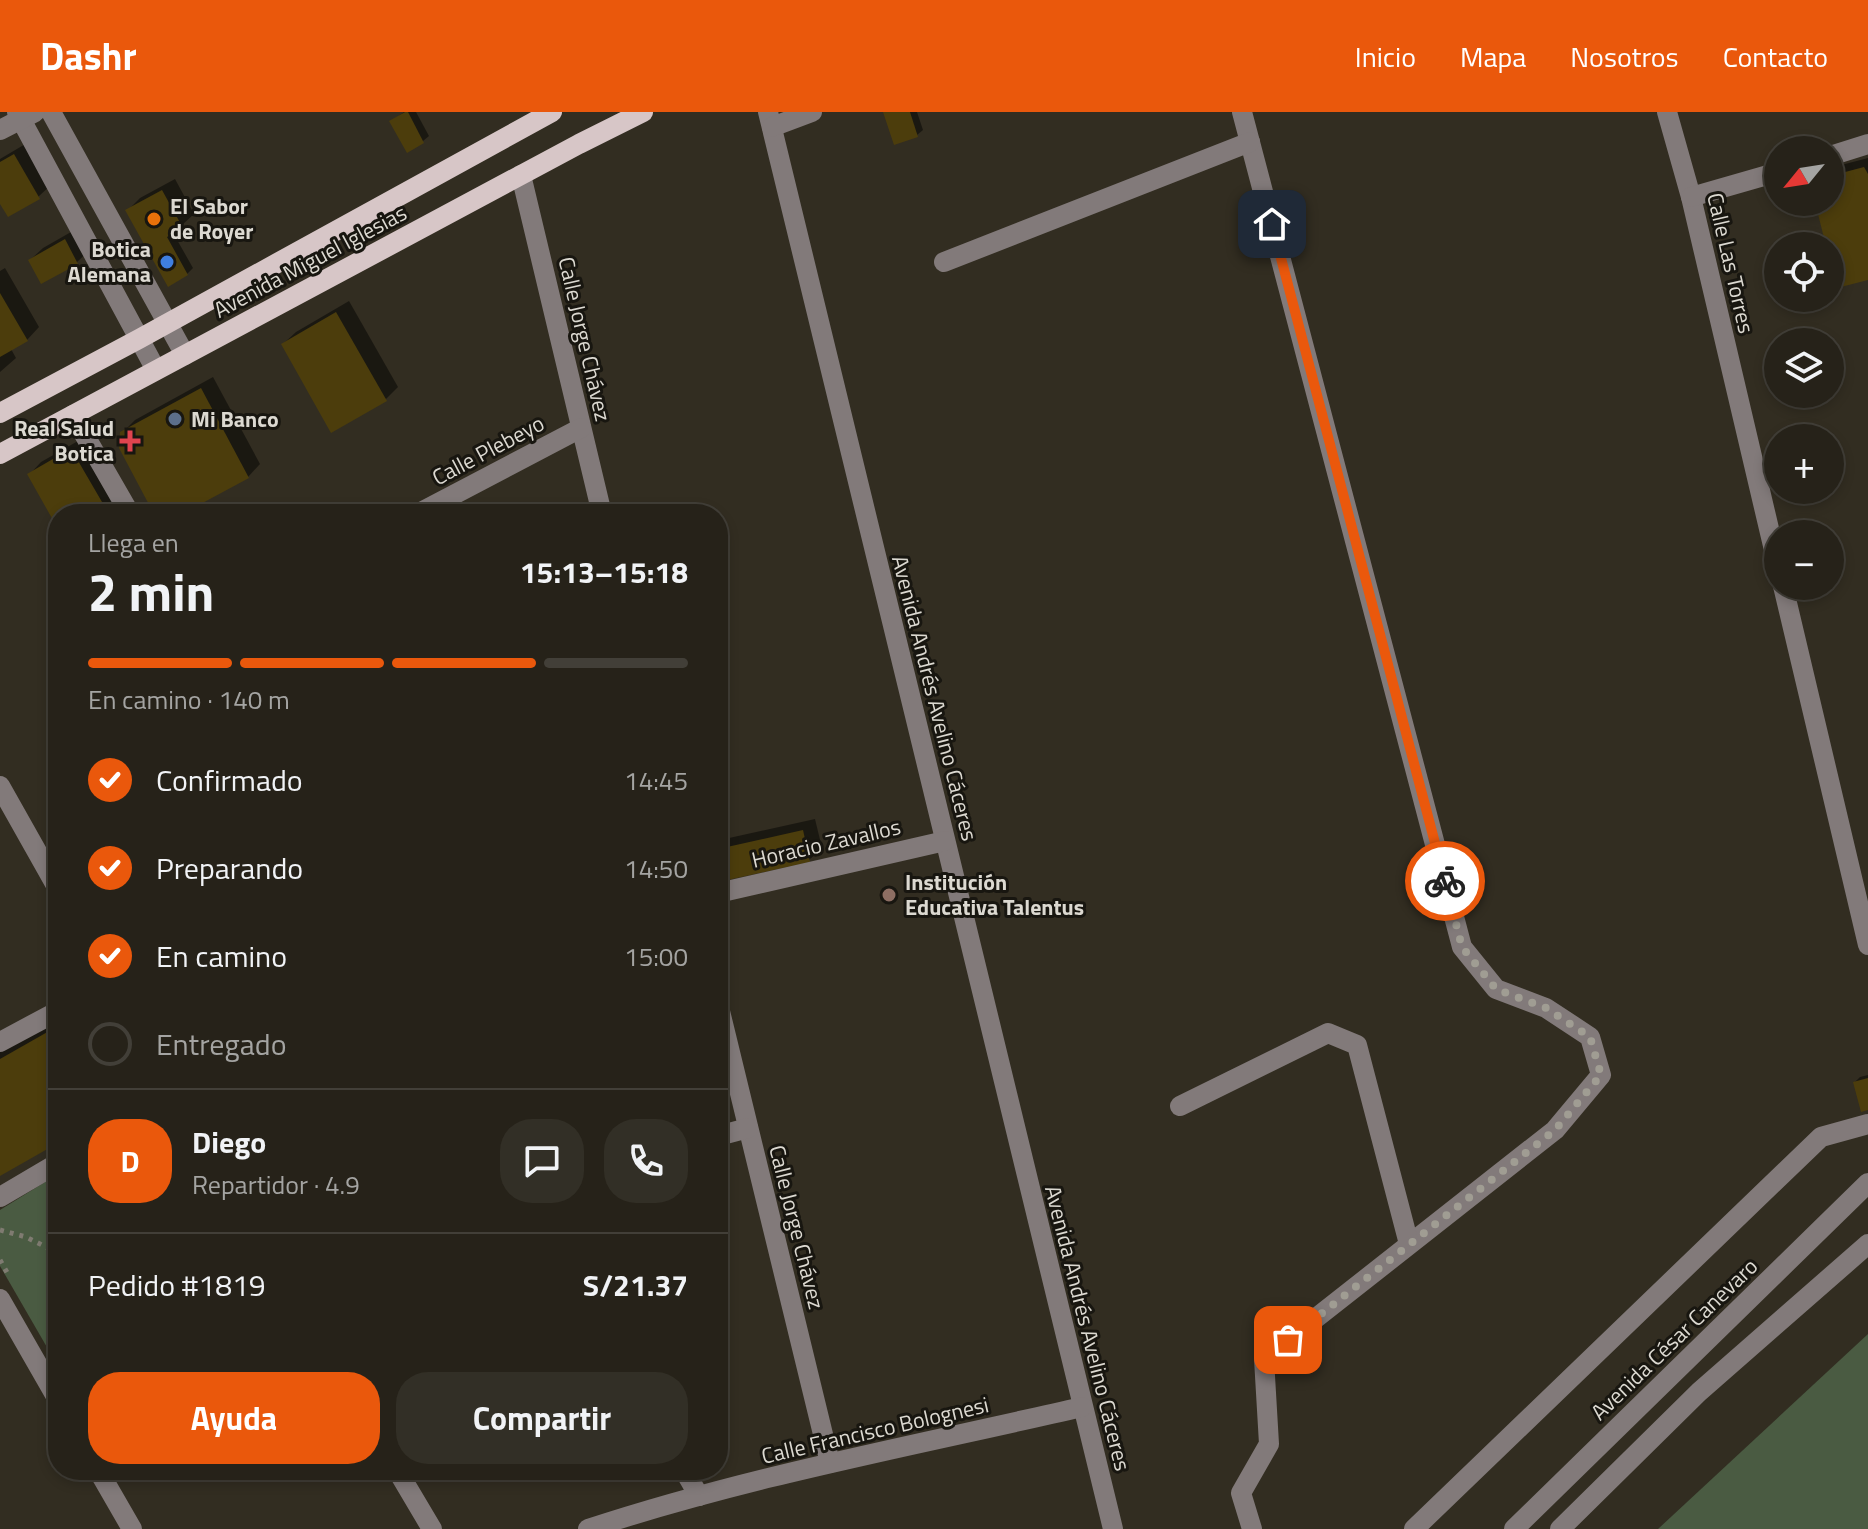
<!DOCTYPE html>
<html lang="es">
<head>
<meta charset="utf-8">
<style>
  :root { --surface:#262219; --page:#322f26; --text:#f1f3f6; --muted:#a4a4a2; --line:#423f38; --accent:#ea580c }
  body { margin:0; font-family:"Titillium Web",sans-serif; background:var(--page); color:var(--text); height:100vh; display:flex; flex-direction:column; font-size:30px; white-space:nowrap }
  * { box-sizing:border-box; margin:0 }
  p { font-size:26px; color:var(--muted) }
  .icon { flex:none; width:44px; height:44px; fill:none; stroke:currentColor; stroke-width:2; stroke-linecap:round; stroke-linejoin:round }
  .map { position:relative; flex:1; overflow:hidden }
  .panel { position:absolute; left:48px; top:392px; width:680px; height:976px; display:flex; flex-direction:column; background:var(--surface); border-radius:32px; box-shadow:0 4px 12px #0003,0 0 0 2px var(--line) }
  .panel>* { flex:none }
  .needle { width:52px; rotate:240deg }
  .buttons { position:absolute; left:1764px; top:24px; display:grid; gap:16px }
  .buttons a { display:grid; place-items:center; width:80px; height:80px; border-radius:50%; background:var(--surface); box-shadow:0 4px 12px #0003,0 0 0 2px var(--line); font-size:40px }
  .pin { position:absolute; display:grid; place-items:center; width:68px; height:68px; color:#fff; margin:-34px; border-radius:16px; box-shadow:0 4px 12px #0006 }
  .courier { position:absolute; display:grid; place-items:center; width:80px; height:80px; margin:-40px; border:6px solid #ea580c; border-radius:50%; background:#fff; color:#222; box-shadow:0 2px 10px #0007 }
  .summary em { font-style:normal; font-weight:700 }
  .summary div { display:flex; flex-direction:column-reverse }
  .summary { display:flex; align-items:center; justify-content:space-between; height:136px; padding:0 40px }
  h1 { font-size:52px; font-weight:700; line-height:60px }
  .bar { display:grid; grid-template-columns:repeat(4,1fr); gap:12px 8px; align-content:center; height:96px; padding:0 40px }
  .bar i { height:10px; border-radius:6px; background:var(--line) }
  .bar .on { background:var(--accent) }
  .bar p { grid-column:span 4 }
  .line { display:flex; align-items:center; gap:20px; padding:0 40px; border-top:2px solid var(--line) }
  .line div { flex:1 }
  .round { display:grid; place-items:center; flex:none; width:84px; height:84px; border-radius:32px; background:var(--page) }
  ol { padding:0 40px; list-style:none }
  li { display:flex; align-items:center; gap:24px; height:88px }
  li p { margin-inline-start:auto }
  li .icon { padding:8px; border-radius:50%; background:var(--accent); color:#fff; stroke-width:4 }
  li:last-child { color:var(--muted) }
  li i { width:44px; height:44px; border:4px solid var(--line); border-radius:50% }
  .primary-button { display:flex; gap:16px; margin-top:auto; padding:16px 40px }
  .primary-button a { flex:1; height:92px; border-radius:32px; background:var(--accent); color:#fff; font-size:32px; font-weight:700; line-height:92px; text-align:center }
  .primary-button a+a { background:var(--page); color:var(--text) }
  header { display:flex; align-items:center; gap:48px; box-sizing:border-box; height:112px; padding:0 40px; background:var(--accent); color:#fff }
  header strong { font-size:38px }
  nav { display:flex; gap:44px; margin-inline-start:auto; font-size:28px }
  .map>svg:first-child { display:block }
  .green { fill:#4a5b42 }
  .shadow { fill:#0007 }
  .building { fill:#4c3d0c }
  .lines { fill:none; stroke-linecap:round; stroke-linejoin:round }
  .path { stroke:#7f7b71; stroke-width:5; stroke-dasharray:4 6; stroke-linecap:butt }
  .minor { stroke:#827a7a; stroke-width:20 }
  .major { stroke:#d7c6c7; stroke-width:20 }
  .done { stroke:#a09d93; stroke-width:8; stroke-dasharray:0 14.4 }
  .route { stroke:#ea580c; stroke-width:10 }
  .food-dot { fill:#e8710a; stroke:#181610; stroke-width:3 }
  .shop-dot { fill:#3f7fe0; stroke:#181610; stroke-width:3 }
  .service-dot { fill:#5c6f8a; stroke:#181610; stroke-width:3 }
  .health-dot { fill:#e0444e; stroke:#181610; stroke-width:3 }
  .education-dot { fill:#8d6e63; stroke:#181610; stroke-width:3 }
  .labels { text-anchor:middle; stroke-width:6; stroke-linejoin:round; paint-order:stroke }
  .poi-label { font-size:22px; font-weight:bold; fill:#dcd9d1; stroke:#181610; text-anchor:start }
  .street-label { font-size:22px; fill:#dcd9d1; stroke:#181610 }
</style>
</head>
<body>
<header>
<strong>Dashr</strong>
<nav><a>Inicio</a><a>Mapa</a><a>Nosotros</a><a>Contacto</a></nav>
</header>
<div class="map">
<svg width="1868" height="1417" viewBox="0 0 1868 1417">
  <rect width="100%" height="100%" fill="#322d21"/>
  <g class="green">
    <polygon points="58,1062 58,1231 48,1237 0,1154 0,1098"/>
    <polygon points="1868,1222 1868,1417 1658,1417"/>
  </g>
  <g class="shadow">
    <polygon points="404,0 416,0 429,24 423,29 408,38 392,9"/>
    <polygon points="885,0 917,0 923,18 917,23"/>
    <polygon points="27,31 51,73 38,85 0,88 0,47"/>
    <polygon points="1868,46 1868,166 1830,141 1830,134 1828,134 1817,90 1830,90 1830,56"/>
    <polygon points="175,67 194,102 181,114 172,119 193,156 187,162 128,98 140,86"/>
    <polygon points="78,116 90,138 77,150 42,169 30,148 43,136"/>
    <polygon points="5,156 39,215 27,228 11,237 16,246 0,260 0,159"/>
    <polygon points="349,189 398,275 386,287 283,232 296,220"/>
    <polygon points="213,265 260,352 248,365 178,402 157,402 122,321 135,308"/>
    <polygon points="78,329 122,392 113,402 58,402 58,413 29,363 41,350"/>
    <polygon points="815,707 822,736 809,748 718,768 718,730 720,728"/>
    <polygon points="58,905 58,1028 0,1062 0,938"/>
    <polygon points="1868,963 1868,996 1855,970 1860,965"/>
  </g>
  <g class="building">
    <polygon points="405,0 408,0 424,31 407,41 389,9"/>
    <polygon points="883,0 910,0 918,25 894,33"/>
    <polygon points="14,42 40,87 8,105 0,92 0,50"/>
    <polygon points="1864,55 1868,62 1868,168 1837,176 1830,149 1830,134 1826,134 1815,90 1830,90 1830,64"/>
    <polygon points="162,78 183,116 167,125 188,163 168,175 125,98"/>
    <polygon points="65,127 78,152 41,172 28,148"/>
    <polygon points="0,181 28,229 0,245"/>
    <polygon points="336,200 387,289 331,321 281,232"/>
    <polygon points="201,276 249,366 182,402 154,402 119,336 120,320"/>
    <polygon points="65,340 77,347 109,402 58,402 58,417 27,362"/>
    <polygon points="803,718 810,750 718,770 718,737"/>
    <polygon points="58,914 58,1031 0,1064 0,947"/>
    <polygon points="1868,966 1868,998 1861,1000 1853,970"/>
  </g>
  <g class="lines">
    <g class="path">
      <polyline points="0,1118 26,1125 58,1141"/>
      <polyline points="51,1139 58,1118"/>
      <polyline points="0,1148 9,1164"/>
      <polyline points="51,1225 58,1195"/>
    </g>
    <g class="minor">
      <polyline points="17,0 156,258"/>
      <polyline points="51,0 185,243"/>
      <polyline points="768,0 1113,1417"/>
      <polyline points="1242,0 1462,835 1496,877 1546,896 1590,925 1601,963 1555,1018 1264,1247 1269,1332 1241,1381 1252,1417"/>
      <polyline points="1667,0 1691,85 1778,455"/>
      <polyline points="772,15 812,0"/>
      <polyline points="0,18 35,0"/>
      <polyline points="1830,44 1868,32"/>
      <polyline points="521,63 602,402"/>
      <polyline points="1691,85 1778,60"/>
      <polyline points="944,150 1250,30"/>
      <polyline points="73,303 130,402"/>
      <polyline points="417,402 581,316"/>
      <polyline points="1783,474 1868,833"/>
      <polyline points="0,674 58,777"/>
      <polyline points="718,781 945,729"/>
      <polyline points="718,891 830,1351"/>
      <polyline points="0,930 58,899"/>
      <polyline points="1180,994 1328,921 1357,933 1409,1132"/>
      <polyline points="718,1024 748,1016"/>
      <polyline points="0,1085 58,1051"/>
      <polyline points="0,1187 58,1288"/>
      <polyline points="98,1358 132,1417"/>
      <polyline points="397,1358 432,1417"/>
      <polyline points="684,1358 699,1384"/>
      <path d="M588,1417C749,1364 917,1333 1082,1295"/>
      <polyline points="1414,1417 1821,1025 1868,1012"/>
      <polyline points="1514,1417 1868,1071"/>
      <polyline points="1560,1417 1699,1280 1868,1132"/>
    </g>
    <g class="major">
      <polyline points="0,301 139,227 552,0"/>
      <polyline points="0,342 579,32 643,0"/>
    </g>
  </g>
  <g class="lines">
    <polyline class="done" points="1288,1228 1555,1018 1601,963 1590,925 1546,896 1496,877 1462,835 1445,769"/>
    <polyline class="route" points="1272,112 1445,769"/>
  </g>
  <circle class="food-dot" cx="154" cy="107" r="8"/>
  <circle class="shop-dot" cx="167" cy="150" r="8"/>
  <circle class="service-dot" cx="175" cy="307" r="8"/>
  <path class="health-dot" d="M126 317h8v8h8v8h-8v8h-8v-8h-8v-8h8z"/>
  <circle class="education-dot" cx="889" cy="783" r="8"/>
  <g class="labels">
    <g class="poi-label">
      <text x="170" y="102">El Sabor<tspan x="170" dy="25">de Royer</tspan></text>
      <text x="151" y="145" text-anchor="end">Botica<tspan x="151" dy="25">Alemana</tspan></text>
      <text x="191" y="315">Mi Banco</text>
      <text x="114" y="324" text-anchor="end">Real Salud<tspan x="114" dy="25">Botica</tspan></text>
      <text x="905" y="778">Institución<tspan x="905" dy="25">Educativa Talentus</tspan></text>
    </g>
    <g class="street-label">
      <text transform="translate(310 149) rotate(-28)" y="8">Avenida Miguel Iglesias</text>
      <text transform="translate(1731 151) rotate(77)" y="8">Calle Las Torres</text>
      <text transform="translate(585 227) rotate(77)" y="8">Calle Jorge Chávez</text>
      <text transform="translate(488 338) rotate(-28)" y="8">Calle Plebeyo</text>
      <text transform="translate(935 586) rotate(76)" y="8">Avenida Andrés Avelino Cáceres</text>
      <text transform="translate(826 731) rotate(-13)" y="8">Horacio Zavallos</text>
      <text transform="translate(797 1115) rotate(76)" y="8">Calle Jorge Chávez</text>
      <text transform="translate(1088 1216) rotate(76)" y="8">Avenida Andrés Avelino Cáceres</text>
      <text transform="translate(1674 1227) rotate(-44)" y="8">Avenida César Canevaro</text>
      <text transform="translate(875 1318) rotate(-13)" y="8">Calle Francisco Bolognesi</text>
    </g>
  </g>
</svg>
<div class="buttons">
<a><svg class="needle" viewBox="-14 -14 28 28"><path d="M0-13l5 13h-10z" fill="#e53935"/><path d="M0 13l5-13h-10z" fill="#a4a4a2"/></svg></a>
<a><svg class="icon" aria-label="locate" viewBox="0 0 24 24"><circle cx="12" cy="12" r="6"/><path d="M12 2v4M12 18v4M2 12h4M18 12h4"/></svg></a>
<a><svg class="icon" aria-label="layers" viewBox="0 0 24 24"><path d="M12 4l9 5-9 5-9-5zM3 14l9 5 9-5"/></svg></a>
<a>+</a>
<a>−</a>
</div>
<div class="pin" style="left:1288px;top:1228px;background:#ea580c"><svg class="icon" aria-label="bag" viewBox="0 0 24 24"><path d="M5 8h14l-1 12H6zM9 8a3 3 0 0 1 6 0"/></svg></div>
<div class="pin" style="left:1272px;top:112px;background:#1f2937"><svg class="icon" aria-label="home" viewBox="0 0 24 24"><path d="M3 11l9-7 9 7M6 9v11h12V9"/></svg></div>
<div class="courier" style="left:1445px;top:769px"><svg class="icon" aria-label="bike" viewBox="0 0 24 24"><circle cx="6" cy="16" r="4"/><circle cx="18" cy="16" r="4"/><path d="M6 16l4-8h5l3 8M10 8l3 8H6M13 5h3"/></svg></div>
<section class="panel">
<div class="summary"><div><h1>2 min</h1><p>Llega en</p></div><em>15:13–15:18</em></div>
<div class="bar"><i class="on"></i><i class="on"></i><i class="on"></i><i></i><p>En camino · 140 m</p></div>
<ol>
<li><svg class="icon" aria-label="check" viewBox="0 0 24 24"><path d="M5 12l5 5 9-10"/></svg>Confirmado<p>14:45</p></li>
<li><svg class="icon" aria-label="check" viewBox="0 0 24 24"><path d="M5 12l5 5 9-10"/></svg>Preparando<p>14:50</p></li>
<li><svg class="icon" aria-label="check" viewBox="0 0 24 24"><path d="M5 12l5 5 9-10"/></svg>En camino<p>15:00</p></li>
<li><i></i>Entregado</li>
</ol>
<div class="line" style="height:144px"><b class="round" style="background:var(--accent);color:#fff">D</b><div><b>Diego</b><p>Repartidor · 4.9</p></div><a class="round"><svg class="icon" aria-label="chat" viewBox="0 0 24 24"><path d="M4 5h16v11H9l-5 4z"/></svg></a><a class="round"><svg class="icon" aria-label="phone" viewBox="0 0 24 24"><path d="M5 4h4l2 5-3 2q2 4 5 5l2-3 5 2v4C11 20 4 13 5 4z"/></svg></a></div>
<div class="line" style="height:104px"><div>Pedido #1819</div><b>S/21.37</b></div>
<div class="primary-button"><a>Ayuda</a><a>Compartir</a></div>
</section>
</div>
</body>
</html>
